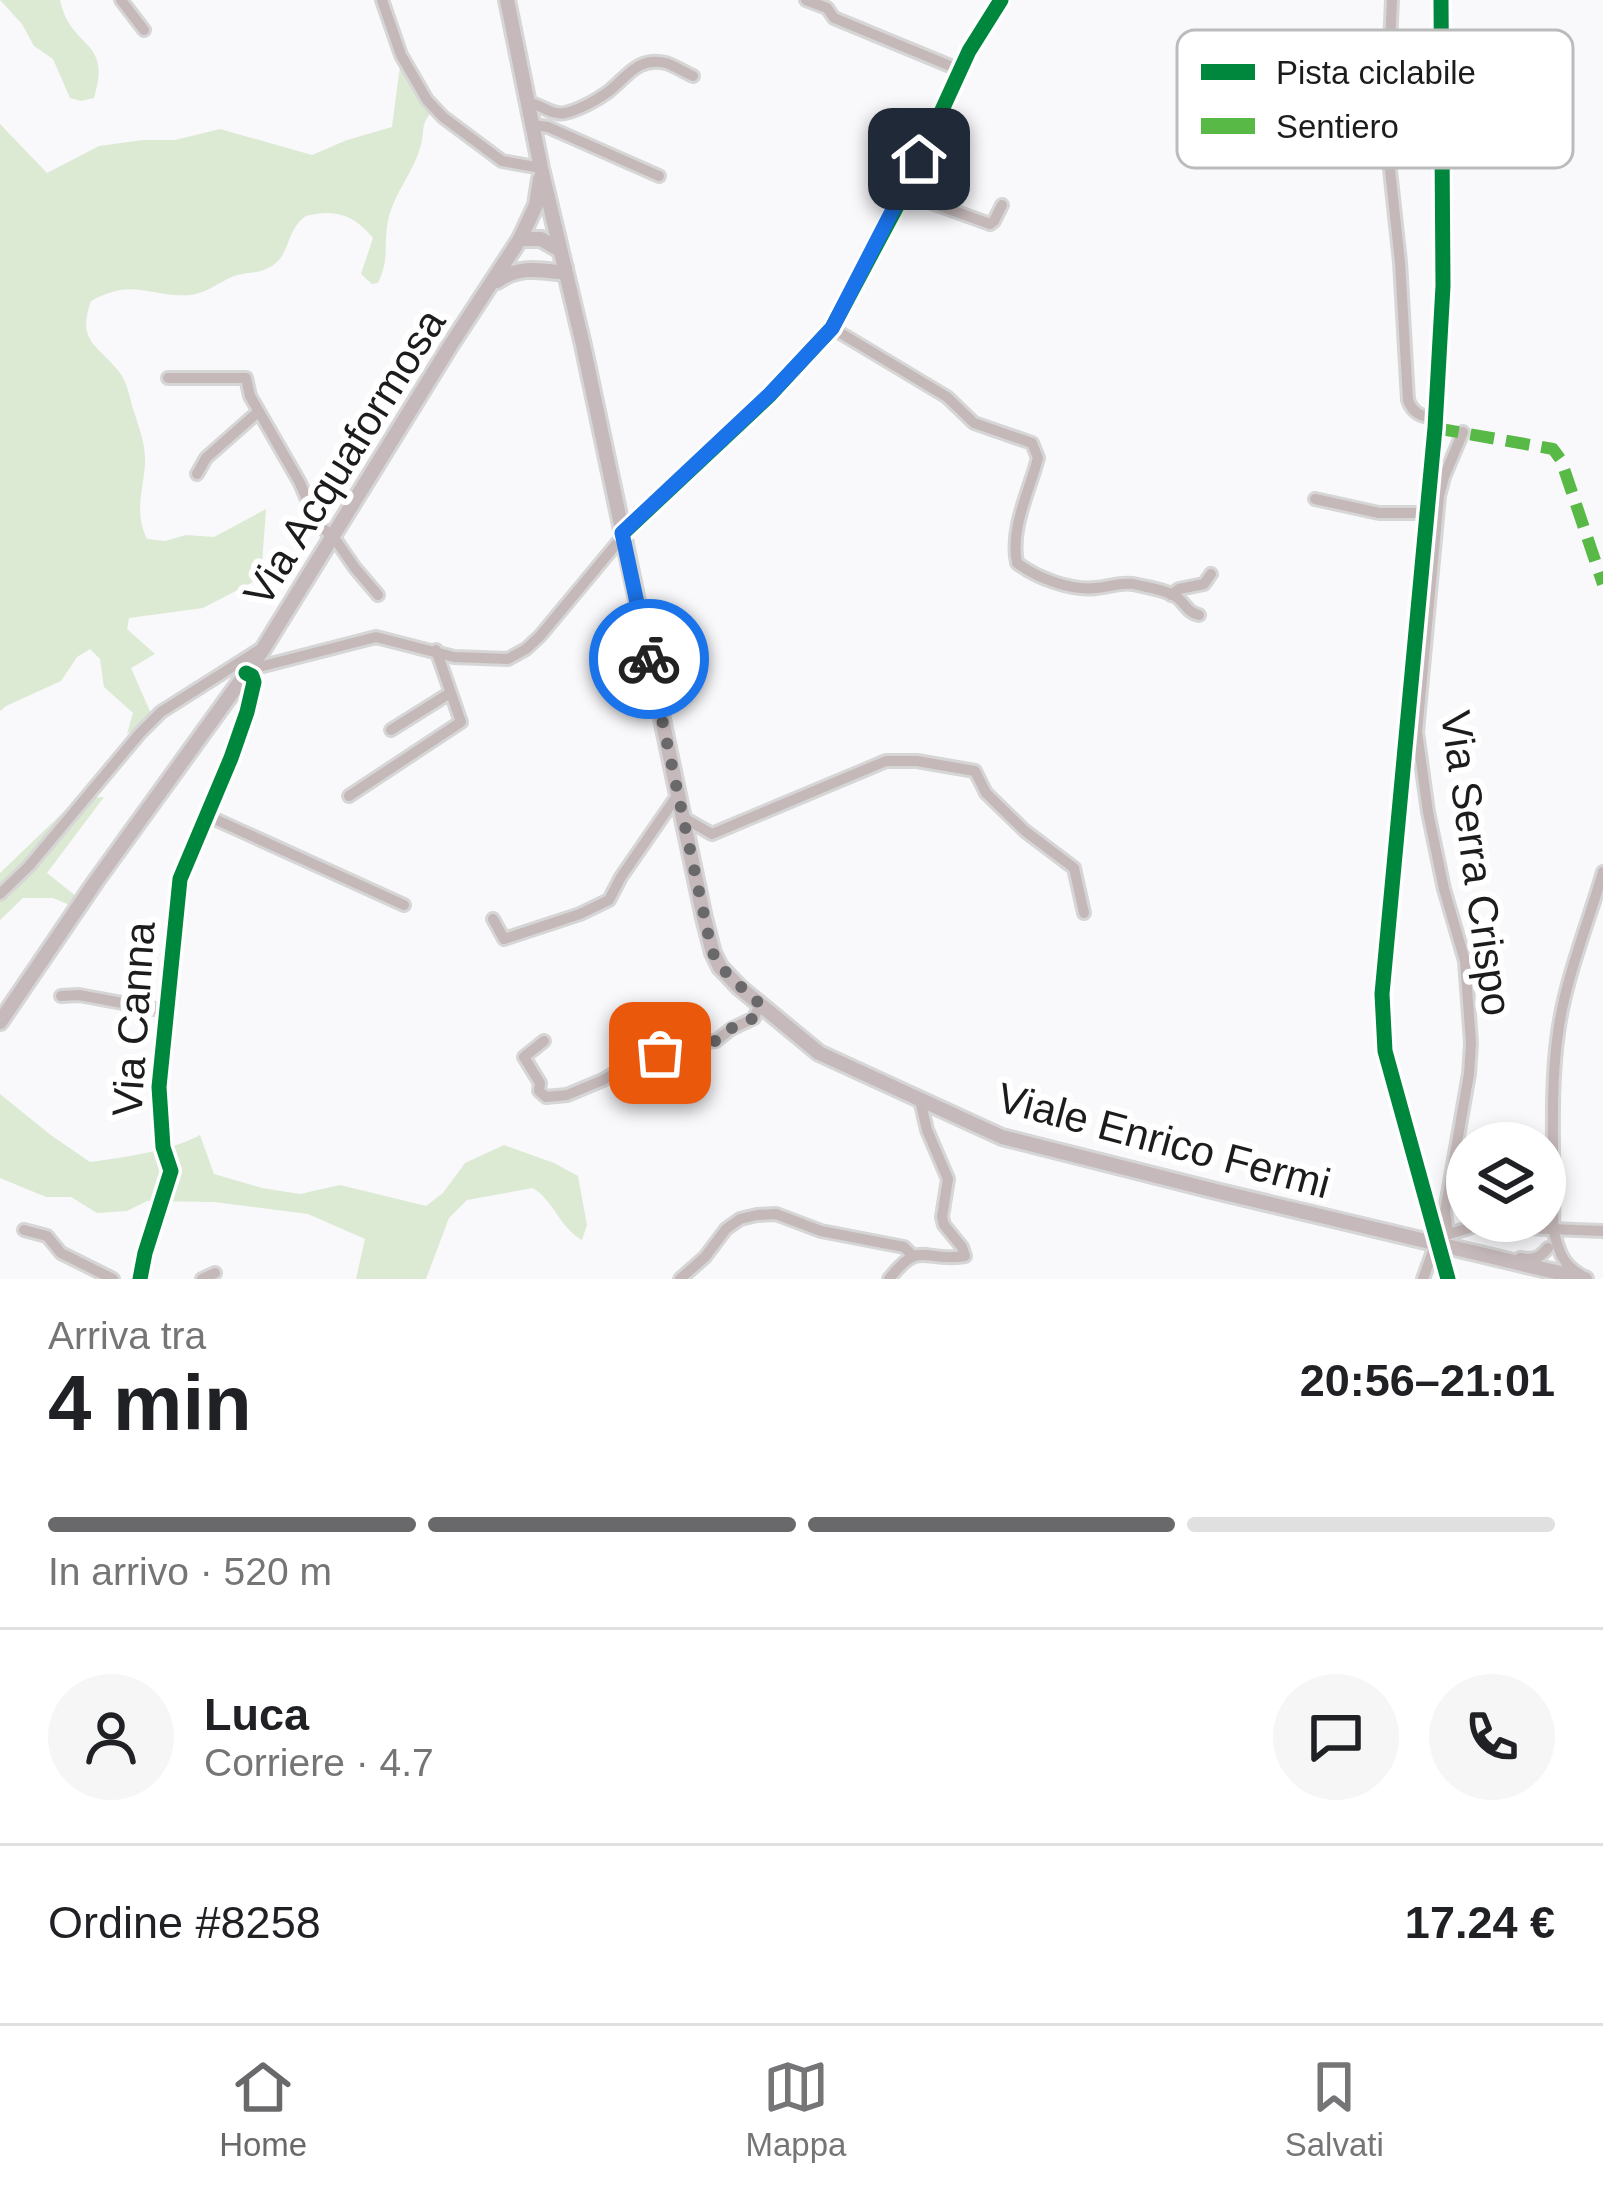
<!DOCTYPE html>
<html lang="it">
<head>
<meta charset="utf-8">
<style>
  :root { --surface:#fff; --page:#f6f6f6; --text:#202124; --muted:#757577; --line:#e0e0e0; --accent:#69696b }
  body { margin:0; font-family:Arial,sans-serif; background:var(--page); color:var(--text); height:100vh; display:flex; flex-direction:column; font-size:45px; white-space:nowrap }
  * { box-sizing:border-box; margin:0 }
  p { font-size:39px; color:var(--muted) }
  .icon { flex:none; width:66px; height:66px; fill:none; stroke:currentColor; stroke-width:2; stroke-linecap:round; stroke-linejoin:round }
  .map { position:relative; height:1279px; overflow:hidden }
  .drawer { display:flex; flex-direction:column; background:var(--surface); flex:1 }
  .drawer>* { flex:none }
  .fabs { position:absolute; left:1446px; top:1122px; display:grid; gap:24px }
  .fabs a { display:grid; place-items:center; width:120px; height:120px; border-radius:50%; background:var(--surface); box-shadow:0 6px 18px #0003; font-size:60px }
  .pin { position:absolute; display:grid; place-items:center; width:102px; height:102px; color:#fff; margin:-51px; border-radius:24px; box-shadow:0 6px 18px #0006 }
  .courier { position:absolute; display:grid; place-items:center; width:120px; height:120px; margin:-60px; border:9px solid #1a73e8; border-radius:50%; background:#fff; color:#222; box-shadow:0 3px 15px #0007 }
  .head em { font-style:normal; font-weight:700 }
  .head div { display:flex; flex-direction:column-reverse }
  .head { display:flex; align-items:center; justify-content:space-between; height:204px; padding:0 48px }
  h1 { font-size:78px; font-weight:700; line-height:90px }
  .bar { display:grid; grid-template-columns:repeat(4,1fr); gap:18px 12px; align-content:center; height:144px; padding:0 48px }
  .bar i { height:15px; border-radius:9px; background:var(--line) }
  .bar .on { background:var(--accent) }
  .bar p { grid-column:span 4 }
  .line { display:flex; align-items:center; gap:30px; padding:0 48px; border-top:3px solid var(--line) }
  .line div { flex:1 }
  .round { display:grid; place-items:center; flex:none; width:126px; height:126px; border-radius:63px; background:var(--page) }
  .dock { display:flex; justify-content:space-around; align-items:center; height:168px; border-top:3px solid var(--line); background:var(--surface); font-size:33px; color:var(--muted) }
  .dock a { display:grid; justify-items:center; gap:6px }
  .dock .on { color:var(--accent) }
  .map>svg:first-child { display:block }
  .green { fill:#dcead4 }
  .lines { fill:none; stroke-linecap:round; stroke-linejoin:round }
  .minor-casing { stroke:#d6d6d7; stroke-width:16 }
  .major-casing { stroke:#d6d6d7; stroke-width:20 }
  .minor { stroke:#c5b8b9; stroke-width:10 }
  .major { stroke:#c6b9bb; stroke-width:14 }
  .quiet { stroke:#58b947; stroke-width:12; stroke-dasharray:24 12; stroke-linecap:butt }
  .cycleway-casing { stroke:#fff; stroke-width:22 }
  .cycleway { stroke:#00873e; stroke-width:15 }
  .done { stroke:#69696b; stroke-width:12; stroke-dasharray:0 21.6 }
  .route { stroke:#1a73e8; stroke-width:15 }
  .labels { text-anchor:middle; stroke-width:12; stroke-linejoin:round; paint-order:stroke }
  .street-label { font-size:42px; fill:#1c1c1d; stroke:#fff }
  .key { fill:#fff; stroke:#bbb; stroke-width:3 }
  .key-label { font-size:33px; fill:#1c1c1d }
</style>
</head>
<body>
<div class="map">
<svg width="1603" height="1279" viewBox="0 0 1603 1279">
  <rect width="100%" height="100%" fill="#f9f8fb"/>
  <g class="green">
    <path d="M0,0H60C70,50 113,38 94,98L81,101L70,98L53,59L34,46L22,24Z"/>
    <path d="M400,66L430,114C422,124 424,128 422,140C416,172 391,194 387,227C384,251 389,259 378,283L372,284L361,274L373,238C357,219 342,210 316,214C307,216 307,214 300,221C283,240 291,261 261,271C252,273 243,273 234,276C219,282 207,293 191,295C148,298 136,277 91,301C76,343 99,345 120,373C127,382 130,398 133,409C139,427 146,445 145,464C143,492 134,512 147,539L165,541L186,535L214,537L266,509L261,578L203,608L129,618L127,629L155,654L131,668L152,716L127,734L133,713L104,687L100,659L90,649L77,657L61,681L6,706L0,711V124L47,173L99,146L143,140H175L220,129L312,155L347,140L392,127Z"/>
    <polygon points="104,797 47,873 77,897 74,907 53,898 23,898 0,920 0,873 77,799"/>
    <path d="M0,1094L52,1136L90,1162C121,1158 174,1150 200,1135L214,1174L262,1188L300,1194L340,1185L426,1206L443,1193L465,1163L504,1145L554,1163L578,1176L587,1225L582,1240C559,1227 555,1202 533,1188L467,1200L449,1218L426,1279H356L365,1239L308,1214L214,1202L147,1201L127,1211L97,1213L71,1197H46L0,1178Z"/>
  </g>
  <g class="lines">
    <g class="minor-casing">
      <g id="minor">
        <polyline points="121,0 144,30"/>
        <polyline points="382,0 401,55 427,100 443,117 502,161 541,168"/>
        <polyline points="806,0 827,8 834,18 960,70"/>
        <path d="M1392,0L1386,133L1400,262L1408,400C1413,414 1421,416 1436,419"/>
        <polyline points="1441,0 1443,286 1435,428 1382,994 1385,1051 1448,1279"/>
        <path d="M528,103C542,104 551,116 565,113C579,110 597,100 608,92C627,77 638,56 666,63C675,66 684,72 693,76"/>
        <polyline points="533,125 548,127 659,176"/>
        <polyline points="904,193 990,224 994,221 1002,205"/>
        <path d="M832,328L947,397L974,423L1032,443L1038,458C1029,492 1010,528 1017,563C1037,578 1071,591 1096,588C1109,587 1120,582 1133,584C1146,587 1168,590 1178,598C1187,606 1187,612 1199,615"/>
        <polyline points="168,378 246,378 250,396 300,483 314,516 322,528 333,536 355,568 378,595"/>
        <polyline points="197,474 206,458 258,412"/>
        <polyline points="1315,499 1379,513 1428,513"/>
        <polyline points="623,533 770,395 832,328 904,193 969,51 1001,0"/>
        <polyline points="1171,595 1179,589 1204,584 1211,574"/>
        <polyline points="253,664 263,666 376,637 454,657 508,659 526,649 540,636 623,536"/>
        <polyline points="391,730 450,693"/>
        <polyline points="349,796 461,722 436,650"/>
        <polyline points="208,816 404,905"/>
        <polyline points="682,817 712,834 886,761 917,761 975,771 986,793 1025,831 1074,868 1084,913"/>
        <polyline points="0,894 29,866 140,733 161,712 262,648"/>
        <polyline points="493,919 504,939 580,914 609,900 621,877 677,796"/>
        <polyline points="61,996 79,995 166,1011"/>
        <polyline points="544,1041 524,1057 540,1083 539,1091 546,1097 567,1095 603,1080 637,1060 694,1043 716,1041 731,1029 754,1018 760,1004"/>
        <polyline points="24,1230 47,1236 61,1253 113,1279"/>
        <polyline points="1448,1234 1445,1211 1469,1074 1471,1043 1465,961 1444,889 1428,812 1417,732 1439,496 1444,477 1463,432"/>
        <polyline points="1443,1236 1475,1226 1603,1231"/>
        <path d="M1520,1258C1533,1260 1539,1259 1548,1248"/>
        <path d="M1581,1275C1562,1265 1558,1249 1553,1229C1555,1167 1549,1094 1558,1033C1565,979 1588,924 1603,872"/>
        <polyline points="140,1279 145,1253 171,1171 163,1147 159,1087 180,879 231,758 247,712 254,682 252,676 246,673"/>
        <polyline points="202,1279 215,1273"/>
        <polyline points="680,1279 705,1257 726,1229 740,1219 757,1215 776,1214 821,1231 904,1247 912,1255"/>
        <path d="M889,1279C921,1238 923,1263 965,1256L962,1247L944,1225L942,1217L948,1179L927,1130L920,1100"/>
        <polyline points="1423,1279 1436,1243"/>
      </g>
    </g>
    <g class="major-casing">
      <g id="major">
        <polyline points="507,0 541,168 583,345 704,918 713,953 720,967 739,987 819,1053 1002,1137 1220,1192 1585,1279"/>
        <polyline points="520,239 541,239 560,250"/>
        <path d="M497,281C517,267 535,269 558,272L565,268"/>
        <polyline points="0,1022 96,881 260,654 450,346 520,239 536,205 540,179"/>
      </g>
    </g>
    <use href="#minor" class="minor"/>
    <use href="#major" class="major"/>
    <polyline class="quiet" points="1435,428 1553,449 1561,460 1603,584"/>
    <g class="cycleway-casing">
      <g id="cycleway">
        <polyline points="1441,0 1443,286 1435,428 1382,994 1385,1051 1448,1279"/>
        <polyline points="623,533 770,395 832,328 904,193 969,51 1001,0"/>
        <polyline points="140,1279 145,1253 171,1171 163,1147 159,1087 180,879 231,758 247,712 254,682 252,676 246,673"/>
      </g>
    </g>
    <use href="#cycleway" class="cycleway"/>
  </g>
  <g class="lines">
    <polyline class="done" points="649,659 712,952 727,974 760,1004 754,1018 730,1029 716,1041 694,1043 660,1053"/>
    <polyline class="route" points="649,659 622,533 770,394 832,328 919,159"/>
  </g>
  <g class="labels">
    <g class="street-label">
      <text transform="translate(344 457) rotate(-58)" y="15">Via Acquaformosa</text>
      <text transform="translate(1477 863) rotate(82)" y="15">Via Serra Crispo</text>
      <text transform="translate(133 1019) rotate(-86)" y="15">Via Canna</text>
      <text transform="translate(1164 1140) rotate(15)" y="15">Viale Enrico Fermi</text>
    </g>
  </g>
  <rect x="1177" y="30" width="396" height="138" rx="18" class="key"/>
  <rect x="1201" y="64" width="54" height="16" fill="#00873e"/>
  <rect x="1201" y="118" width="54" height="16" fill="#58b947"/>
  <g class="key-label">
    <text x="1276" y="84">Pista ciclabile</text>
    <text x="1276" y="138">Sentiero</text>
  </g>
</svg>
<div class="fabs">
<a><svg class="icon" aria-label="layers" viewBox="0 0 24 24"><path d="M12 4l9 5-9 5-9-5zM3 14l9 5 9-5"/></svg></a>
</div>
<div class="pin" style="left:660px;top:1053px;background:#ea580c"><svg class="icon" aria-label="bag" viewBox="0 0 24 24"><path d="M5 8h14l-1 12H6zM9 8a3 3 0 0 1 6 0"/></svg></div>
<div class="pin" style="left:919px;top:159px;background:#1f2937"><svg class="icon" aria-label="home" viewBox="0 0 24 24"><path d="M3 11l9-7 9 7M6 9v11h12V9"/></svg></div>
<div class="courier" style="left:649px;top:659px"><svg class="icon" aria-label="bike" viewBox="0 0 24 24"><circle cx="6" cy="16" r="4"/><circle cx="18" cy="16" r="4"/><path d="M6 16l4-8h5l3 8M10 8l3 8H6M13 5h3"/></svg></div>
</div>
<section class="drawer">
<div class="head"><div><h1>4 min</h1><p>Arriva tra</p></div><em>20:56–21:01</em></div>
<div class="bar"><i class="on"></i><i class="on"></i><i class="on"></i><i></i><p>In arrivo · 520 m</p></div>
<div class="line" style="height:216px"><a class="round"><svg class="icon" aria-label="person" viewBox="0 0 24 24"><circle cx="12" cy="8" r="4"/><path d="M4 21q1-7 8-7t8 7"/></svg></a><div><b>Luca</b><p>Corriere · 4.7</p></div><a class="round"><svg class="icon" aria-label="chat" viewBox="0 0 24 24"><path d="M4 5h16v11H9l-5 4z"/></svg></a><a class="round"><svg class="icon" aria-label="phone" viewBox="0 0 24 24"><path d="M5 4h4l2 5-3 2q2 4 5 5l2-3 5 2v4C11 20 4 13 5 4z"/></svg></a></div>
<div class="line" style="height:156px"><div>Ordine #8258</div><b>17.24 €</b></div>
</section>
<nav class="dock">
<a class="on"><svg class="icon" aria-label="home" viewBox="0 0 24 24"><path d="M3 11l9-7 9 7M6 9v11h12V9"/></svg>Home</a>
<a><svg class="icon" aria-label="map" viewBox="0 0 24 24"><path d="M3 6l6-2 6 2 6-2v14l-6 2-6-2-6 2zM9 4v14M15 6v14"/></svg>Mappa</a>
<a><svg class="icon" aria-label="saved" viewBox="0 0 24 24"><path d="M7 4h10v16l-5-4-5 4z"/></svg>Salvati</a>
</nav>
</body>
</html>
